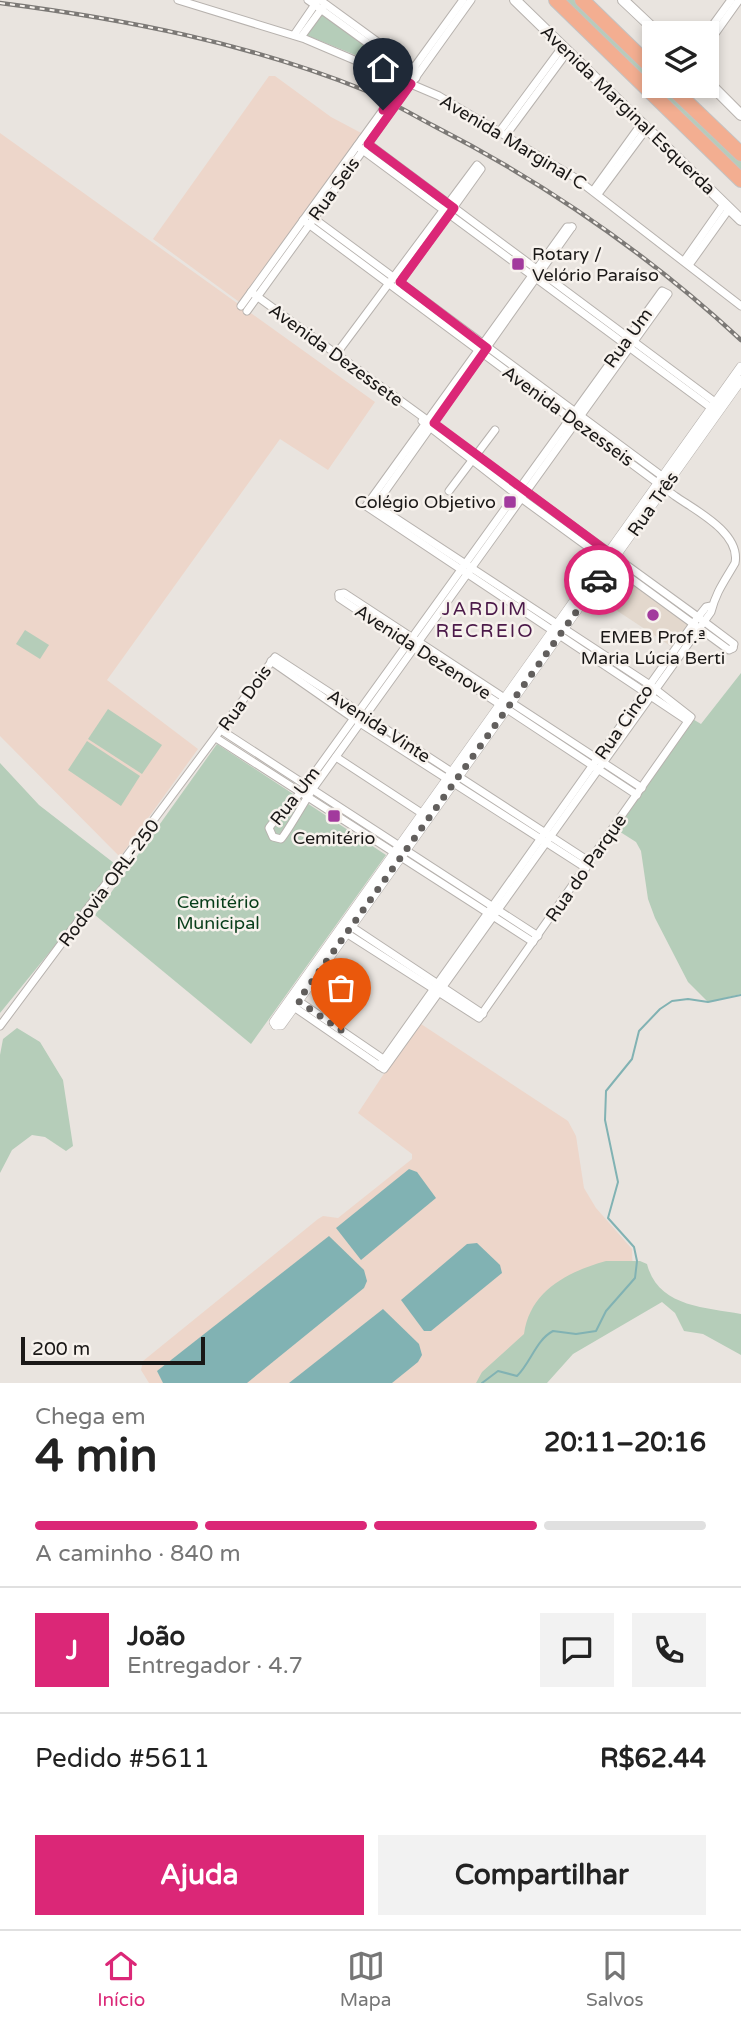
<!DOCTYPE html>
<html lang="pt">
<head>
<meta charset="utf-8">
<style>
  :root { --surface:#fff; --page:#f2f2f2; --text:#222; --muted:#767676; --line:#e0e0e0; --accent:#db2777 }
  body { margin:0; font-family:"Varela Round",sans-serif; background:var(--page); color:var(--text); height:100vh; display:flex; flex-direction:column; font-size:26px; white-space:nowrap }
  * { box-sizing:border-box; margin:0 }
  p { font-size:23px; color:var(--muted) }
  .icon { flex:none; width:38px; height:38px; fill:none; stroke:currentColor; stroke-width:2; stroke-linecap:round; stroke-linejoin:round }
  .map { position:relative; height:1383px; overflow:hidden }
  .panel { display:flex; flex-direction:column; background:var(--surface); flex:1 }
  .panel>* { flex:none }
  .tools { position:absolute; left:642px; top:21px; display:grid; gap:14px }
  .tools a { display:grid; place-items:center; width:77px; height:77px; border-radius:0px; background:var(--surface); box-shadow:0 4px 10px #0003; font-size:35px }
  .scale { position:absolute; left:21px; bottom:18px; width:184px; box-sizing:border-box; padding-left:7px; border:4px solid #1a1817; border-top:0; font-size:19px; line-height:24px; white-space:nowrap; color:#1a1817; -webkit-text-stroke:5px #f7f2ed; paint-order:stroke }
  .pin { position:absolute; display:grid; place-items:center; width:60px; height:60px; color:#fff; margin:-72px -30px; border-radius:50% 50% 50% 0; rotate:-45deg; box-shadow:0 0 7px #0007 }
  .pin .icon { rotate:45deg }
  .courier { position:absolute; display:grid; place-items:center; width:70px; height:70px; margin:-35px; border:5px solid #db2777; border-radius:50%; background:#fff; color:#222; box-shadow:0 2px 9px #0007 }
  .overview em { font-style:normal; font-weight:700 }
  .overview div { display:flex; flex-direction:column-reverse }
  .overview { display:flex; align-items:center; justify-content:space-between; height:119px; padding:0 35px }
  h1 { font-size:46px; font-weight:700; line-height:52px }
  .bar { display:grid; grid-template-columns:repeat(4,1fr); gap:10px 7px; align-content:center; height:84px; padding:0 35px }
  .bar i { height:9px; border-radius:5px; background:var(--line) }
  .bar .on { background:var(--accent) }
  .bar p { grid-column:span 4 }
  .line { display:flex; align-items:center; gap:18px; padding:0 35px; border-top:2px solid var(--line) }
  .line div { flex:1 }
  .round { display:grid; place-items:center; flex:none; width:74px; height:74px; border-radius:0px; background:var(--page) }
  .button { display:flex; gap:14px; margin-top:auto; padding:14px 35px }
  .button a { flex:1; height:80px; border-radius:0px; background:var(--accent); color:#fff; font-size:28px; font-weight:700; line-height:80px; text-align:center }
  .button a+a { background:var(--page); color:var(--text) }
  .tab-bar { display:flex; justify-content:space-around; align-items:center; height:98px; border-top:2px solid var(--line); background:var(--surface); font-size:19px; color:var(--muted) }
  .tab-bar a { display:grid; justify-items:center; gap:4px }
  .tab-bar .on { color:var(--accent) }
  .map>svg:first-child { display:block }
  .industrial { fill:#edd6ca }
  .built { fill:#e3d8cd }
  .green { fill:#b5cdb9 }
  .water { fill:#81b2b3 }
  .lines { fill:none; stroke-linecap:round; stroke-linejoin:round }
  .stream { stroke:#81b2b3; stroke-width:2 }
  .minor-casing { stroke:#b7b2ae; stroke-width:9 }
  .tertiary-casing { stroke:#b7b2ae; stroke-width:10 }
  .secondary-casing { stroke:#b7b2ae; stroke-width:12 }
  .motorway-casing { stroke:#c3c3c3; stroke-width:16 }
  .minor { stroke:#fff; stroke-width:7 }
  .tertiary { stroke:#fff; stroke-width:9 }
  .secondary { stroke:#fff; stroke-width:10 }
  .motorway { stroke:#f3ae91; stroke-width:14 }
  .rail-casing { stroke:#7c7976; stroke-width:4.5 }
  .rail { stroke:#f7f2ed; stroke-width:2; stroke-dasharray:5; stroke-linecap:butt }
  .minor-bridge-casing { stroke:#b7b2ae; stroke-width:9; stroke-linecap:butt }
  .minor-bridge { stroke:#fff; stroke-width:7 }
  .done { stroke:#625f5d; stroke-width:7; stroke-dasharray:0 12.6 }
  .route { stroke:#db2777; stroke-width:9 }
  .poi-dot { fill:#a23a9d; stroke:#f7f2ed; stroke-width:2.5 }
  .labels { text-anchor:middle; stroke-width:5; stroke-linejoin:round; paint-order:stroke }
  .street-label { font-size:18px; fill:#1a1817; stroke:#f7f2ed }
  .poi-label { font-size:18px; fill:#1a1817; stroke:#f7f2ed }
  .park-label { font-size:18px; fill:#073d19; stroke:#f7f2ed }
  .neighbourhood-label { font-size:19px; letter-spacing:2px; fill:#4b1949; stroke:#f7f2ed }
</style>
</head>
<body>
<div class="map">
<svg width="741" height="1383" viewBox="0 0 741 1383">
  <rect width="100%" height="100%" fill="#e9e4df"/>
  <g class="industrial">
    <polygon points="269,76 275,76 331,117 365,135 242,304 153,239"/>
    <polygon points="0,133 375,402 328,470 280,439 107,680 198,749 120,857 0,736"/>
    <polygon points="418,1022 568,1121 576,1136 584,1188 596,1208 632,1249 633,1276 480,1383 149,1383 141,1370 143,1361 318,1219 323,1216 338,1218 412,1159 412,1154 358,1113"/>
  </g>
  <polygon class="built" points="632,578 694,623 675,649 610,606"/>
  <g class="green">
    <polygon points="561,0 577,0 654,75 654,86 665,86 741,159 741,175"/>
    <polygon points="322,12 401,71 397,72 306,35"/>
    <polygon points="25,630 49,645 40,659 16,644"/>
    <polygon points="741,673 741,994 708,1002 688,982 655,918 648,899 641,851 636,842 614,828 691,718 701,724"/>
    <polygon points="108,709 162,745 142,774 88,739"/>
    <polygon points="87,741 140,776 121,806 68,770"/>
    <polygon points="217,744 386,855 251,1044 95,915"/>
    <polygon points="0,763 39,805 119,867 0,1013"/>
    <polygon points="17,1028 40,1042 63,1080 73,1146 66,1151 45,1137 32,1135 12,1150 0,1173 0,1055 3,1039"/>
    <path d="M606,1261H640L647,1264C658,1307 704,1307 741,1314V1355L703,1334L684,1331L675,1313L662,1302L573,1354L547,1383H476L482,1372L524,1334C530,1291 567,1272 606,1261Z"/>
  </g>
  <g class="water">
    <polygon points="409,1169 417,1172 436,1198 361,1260 336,1228"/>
    <polygon points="329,1236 364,1270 367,1281 364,1288 247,1383 163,1383 157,1371"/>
    <polygon points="477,1243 500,1265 502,1273 431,1331 424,1331 401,1300 467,1244"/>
    <polygon points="383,1309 419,1344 422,1355 418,1362 392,1383 289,1383"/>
  </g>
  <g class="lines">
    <path class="stream" d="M482,1383L498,1371L517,1376C531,1362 536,1340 553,1331L576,1334L596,1331L606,1311L635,1278L637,1261L634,1247L608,1218L618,1182L605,1120L606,1091L632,1059L639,1031L660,1009L672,1001L688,999L708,1002L741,995"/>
    <g class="minor-casing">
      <g id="minor">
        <polyline points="178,0 305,39 439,96 574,177 741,306"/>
        <polyline points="308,0 416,78"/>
        <polyline points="320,0 419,72"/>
        <polyline points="707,33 731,0"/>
        <polyline points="294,35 316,3"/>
        <polyline points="301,37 323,7"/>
        <polyline points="707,45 739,0"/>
        <polyline points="397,91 463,0"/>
        <polyline points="403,95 471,0"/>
        <polyline points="500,131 563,46"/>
        <polyline points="506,135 568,51"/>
        <polyline points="362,139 719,405"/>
        <polyline points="357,146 714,410"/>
        <polyline points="593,191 642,123"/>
        <polyline points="598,194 647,128"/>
        <polyline points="308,214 666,479"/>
        <polyline points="572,227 567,227 366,506 688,721"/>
        <polyline points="684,261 724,204"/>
        <polyline points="689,265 729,209"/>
        <path d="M662,291L668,294L312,790C306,799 285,836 281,839L273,837L269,828C271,823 294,801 300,793Z"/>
        <polyline points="251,292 698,617 734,644 733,648"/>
        <polyline points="241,306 383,110"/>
        <polyline points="247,311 390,113"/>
        <polyline points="337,353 477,165 481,169 476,176 398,285"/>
        <polyline points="422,421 521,498 729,650 733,648"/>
        <polyline points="449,491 495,430"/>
        <polyline points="374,507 572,227"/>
        <polyline points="339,594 344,593 642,788"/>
        <polyline points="339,594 339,598 637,795"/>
        <polyline points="271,661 360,723 586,868"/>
        <polyline points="221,730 538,936"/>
        <polyline points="216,738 533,942"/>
        <polyline points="336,757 426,816"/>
        <polyline points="349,925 483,1014"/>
        <polyline points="343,931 479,1018 691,717 650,685 368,500"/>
        <polyline points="294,998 386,1061"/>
        <path d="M291,1005L384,1069L711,612C716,592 724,582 735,563C741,533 695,510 675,496L303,220"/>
        <polyline points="0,1026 275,657 590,862"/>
        <polyline points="379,1066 698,617 706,607 711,606"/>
      </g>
    </g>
    <g class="tertiary-casing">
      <g id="tertiary">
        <polyline points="276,1025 274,1022 741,367"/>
        <polyline points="276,1025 281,1025 741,380"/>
      </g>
    </g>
    <g class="secondary-casing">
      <g id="secondary">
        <polyline points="515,0 741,220"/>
        <polyline points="623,0 658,33"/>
        <polyline points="707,81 741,115"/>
      </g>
    </g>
    <g class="motorway-casing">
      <g id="motorway">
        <polyline points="556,0 741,180"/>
        <polyline points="582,0 654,70"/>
        <polyline points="670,86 741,154"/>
      </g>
    </g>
    <use href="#minor" class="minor"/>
    <use href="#tertiary" class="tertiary"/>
    <use href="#secondary" class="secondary"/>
    <use href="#motorway" class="motorway"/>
    <g class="rail-casing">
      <path id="rail" d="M0,3C124,19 248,43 364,90C388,100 411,114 434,126C547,184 648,254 741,340"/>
    </g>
    <use href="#rail" class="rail"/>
    <g class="minor-bridge-casing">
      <g id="minor-bridge">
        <polyline points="383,110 397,91"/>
        <polyline points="390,113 403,95"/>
      </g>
    </g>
    <use href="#minor-bridge" class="minor-bridge"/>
  </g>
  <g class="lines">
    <polyline class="done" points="341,1030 298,1001 599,580"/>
    <polyline class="route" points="383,110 405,80 411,84 368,144 454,208 400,282 487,348 434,423 615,557 599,580"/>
  </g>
  <g class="poi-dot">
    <rect x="511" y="257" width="14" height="14" rx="3.5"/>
    <rect x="503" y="495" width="14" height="14" rx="3.5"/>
    <circle cx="653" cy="615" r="7"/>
    <rect x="327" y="809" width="14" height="14" rx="3.5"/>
  </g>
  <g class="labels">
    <g class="street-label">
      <text transform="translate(628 110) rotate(44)" y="6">Avenida Marginal Esquerda</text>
      <text transform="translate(513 142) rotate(31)" y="6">Avenida Marginal C</text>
      <text transform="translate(334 189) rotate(-54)" y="6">Rua Seis</text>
      <text transform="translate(628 338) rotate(-54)" y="6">Rua Um</text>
      <text transform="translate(336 355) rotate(36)" y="6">Avenida Dezessete</text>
      <text transform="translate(568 416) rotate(36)" y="6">Avenida Dezesseis</text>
      <text transform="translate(653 504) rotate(-55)" y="6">Rua Três</text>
      <text transform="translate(423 652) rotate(33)" y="6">Avenida Dezenove</text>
      <text transform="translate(245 698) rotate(-54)" y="6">Rua Dois</text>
      <text transform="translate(624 722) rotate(-55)" y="6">Rua Cinco</text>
      <text transform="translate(379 726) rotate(33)" y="6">Avenida Vinte</text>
      <text transform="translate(295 796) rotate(-52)" y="6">Rua Um</text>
      <text transform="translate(586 868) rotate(-55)" y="6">Rua do Parque</text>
      <text transform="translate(109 883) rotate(-53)" y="6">Rodovia ORL-250</text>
    </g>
    <g class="poi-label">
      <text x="532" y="260" text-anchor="start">Rotary /<tspan x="532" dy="21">Velório Paraíso</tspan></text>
      <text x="496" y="508" text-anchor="end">Colégio Objetivo</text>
      <text x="653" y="643">EMEB Prof.ª<tspan x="653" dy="21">Maria Lúcia Berti</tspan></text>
      <text x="334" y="844">Cemitério</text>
    </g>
    <g class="park-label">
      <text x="218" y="908">Cemitério<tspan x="218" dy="21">Municipal</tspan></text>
    </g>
    <g class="neighbourhood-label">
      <text x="485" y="615">JARDIM<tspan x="485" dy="22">RECREIO</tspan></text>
    </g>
  </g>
</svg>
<div class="tools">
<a><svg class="icon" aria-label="layers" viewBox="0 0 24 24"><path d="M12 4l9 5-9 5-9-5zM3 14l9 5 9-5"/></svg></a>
</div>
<div class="scale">200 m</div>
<div class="pin" style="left:341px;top:1030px;background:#ea580c"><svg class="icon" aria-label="bag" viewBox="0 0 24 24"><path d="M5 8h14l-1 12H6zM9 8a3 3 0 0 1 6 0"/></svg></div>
<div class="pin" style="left:383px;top:110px;background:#1f2937"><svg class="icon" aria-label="home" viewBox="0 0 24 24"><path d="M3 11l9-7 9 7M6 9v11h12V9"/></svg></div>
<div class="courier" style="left:599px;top:580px"><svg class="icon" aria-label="car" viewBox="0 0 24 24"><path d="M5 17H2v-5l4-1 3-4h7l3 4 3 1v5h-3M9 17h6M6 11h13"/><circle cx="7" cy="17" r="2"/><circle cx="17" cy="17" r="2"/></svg></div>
</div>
<section class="panel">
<div class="overview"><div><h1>4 min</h1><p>Chega em</p></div><em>20:11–20:16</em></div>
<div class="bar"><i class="on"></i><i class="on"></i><i class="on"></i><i></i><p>A caminho · 840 m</p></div>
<div class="line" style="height:126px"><b class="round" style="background:var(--accent);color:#fff">J</b><div><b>João</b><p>Entregador · 4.7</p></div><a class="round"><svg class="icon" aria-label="chat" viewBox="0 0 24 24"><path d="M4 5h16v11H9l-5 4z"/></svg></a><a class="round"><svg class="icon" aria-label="phone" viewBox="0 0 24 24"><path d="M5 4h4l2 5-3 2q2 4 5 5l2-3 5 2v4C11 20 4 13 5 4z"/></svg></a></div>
<div class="line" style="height:91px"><div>Pedido #5611</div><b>R$62.44</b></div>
<div class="button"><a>Ajuda</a><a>Compartilhar</a></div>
</section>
<nav class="tab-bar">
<a class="on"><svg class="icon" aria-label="home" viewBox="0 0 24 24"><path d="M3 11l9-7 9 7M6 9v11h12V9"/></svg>Início</a>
<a><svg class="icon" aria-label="map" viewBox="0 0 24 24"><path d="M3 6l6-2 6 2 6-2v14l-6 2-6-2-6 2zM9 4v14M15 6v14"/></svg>Mapa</a>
<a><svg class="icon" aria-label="saved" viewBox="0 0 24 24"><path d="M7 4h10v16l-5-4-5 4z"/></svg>Salvos</a>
</nav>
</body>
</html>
